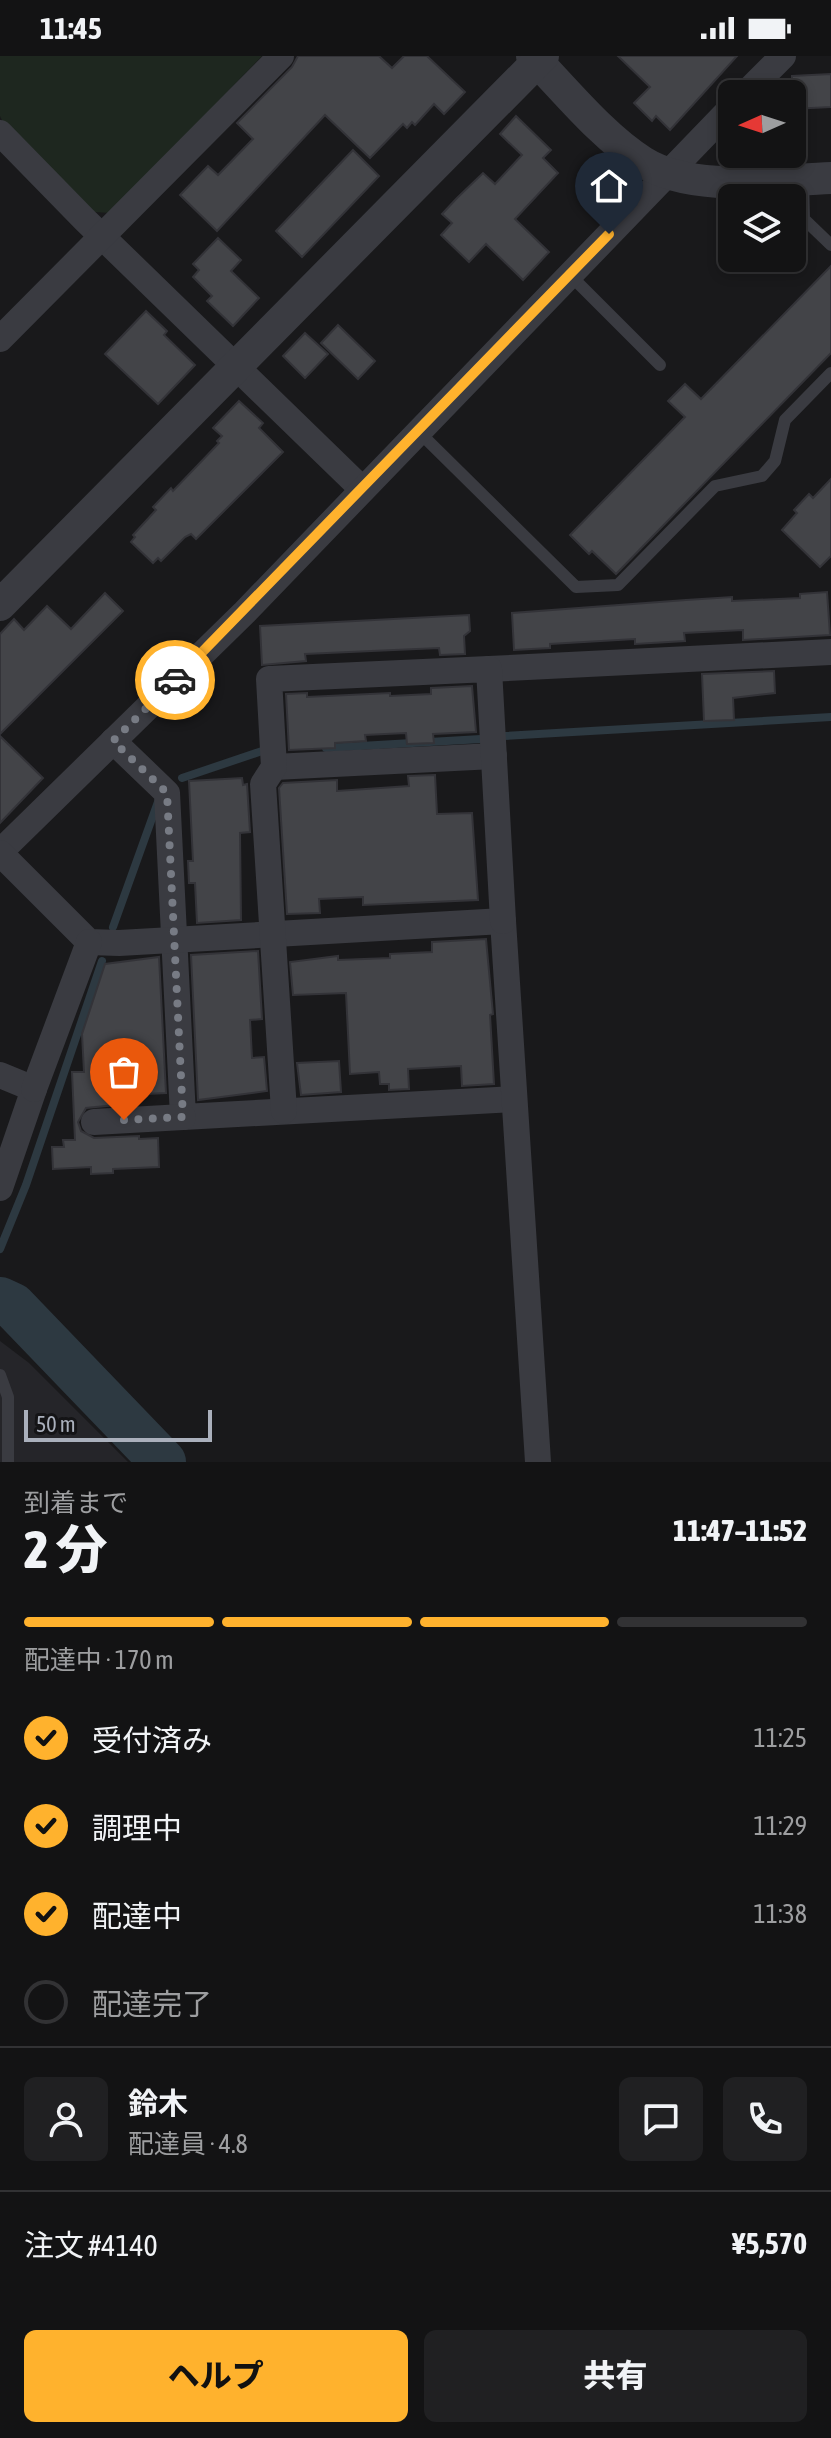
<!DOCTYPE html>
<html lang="ja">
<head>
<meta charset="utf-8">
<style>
  :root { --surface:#131314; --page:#202022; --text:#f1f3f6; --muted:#9d9ea0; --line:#323234; --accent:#ffb22d }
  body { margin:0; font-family:"Asap Condensed","Noto Sans JP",sans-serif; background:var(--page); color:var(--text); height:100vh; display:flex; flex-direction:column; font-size:30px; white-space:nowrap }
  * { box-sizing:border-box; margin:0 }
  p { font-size:26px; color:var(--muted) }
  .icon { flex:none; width:44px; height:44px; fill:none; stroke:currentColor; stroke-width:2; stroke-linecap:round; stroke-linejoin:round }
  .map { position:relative; height:1406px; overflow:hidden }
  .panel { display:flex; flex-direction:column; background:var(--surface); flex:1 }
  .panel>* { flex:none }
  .needle { width:52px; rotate:267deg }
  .tools { position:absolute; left:718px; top:24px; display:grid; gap:16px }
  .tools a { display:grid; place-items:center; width:88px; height:88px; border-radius:12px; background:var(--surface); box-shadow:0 4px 12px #0003,0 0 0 2px var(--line); font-size:40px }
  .scale { position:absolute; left:24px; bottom:20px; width:188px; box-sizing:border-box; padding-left:8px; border:4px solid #aab0bc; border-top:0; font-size:22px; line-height:28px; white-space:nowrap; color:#aab0bc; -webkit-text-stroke:6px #141416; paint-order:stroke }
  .pin { position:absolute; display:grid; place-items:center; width:68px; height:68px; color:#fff; margin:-82px -34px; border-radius:50% 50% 50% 0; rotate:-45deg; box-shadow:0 0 8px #0007 }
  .pin .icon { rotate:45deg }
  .courier { position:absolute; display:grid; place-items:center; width:80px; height:80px; margin:-40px; border:6px solid #ffb22d; border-radius:50%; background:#fff; color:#222; box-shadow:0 2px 10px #0007 }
  .summary em { font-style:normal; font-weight:800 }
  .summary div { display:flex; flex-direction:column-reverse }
  .summary { display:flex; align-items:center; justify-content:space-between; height:136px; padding:0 24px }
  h1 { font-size:52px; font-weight:800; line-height:60px }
  .bar { display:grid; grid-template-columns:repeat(4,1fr); gap:12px 8px; align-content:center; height:96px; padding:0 24px }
  .bar i { height:10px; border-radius:6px; background:var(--line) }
  .bar .selected { background:var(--accent) }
  .bar p { grid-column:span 4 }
  .line { display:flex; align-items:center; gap:20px; padding:0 24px; border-top:2px solid var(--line) }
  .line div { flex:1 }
  .round { display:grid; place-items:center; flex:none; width:84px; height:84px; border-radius:12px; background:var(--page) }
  ol { padding:0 24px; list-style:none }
  li { display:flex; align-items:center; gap:24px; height:88px }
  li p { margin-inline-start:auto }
  li .icon { padding:8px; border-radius:50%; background:var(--accent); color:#111; stroke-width:4 }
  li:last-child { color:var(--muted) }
  li i { width:44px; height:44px; border:4px solid var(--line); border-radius:50% }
  .primary-button { display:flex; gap:16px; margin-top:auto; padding:16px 24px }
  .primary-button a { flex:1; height:92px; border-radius:12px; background:var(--accent); color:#111; font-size:32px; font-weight:800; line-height:92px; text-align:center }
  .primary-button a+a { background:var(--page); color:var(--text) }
  .status { display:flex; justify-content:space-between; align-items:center; height:56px; padding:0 40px; background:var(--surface); direction:ltr }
  .status svg { height:22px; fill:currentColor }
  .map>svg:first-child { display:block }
  .built { fill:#252529 }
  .green { fill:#1e271f }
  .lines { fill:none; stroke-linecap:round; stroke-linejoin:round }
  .stream { stroke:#2d3941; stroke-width:8 }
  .river { stroke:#2d3941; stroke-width:46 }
  .building { fill:#434448; stroke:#333338; stroke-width:2 }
  .service { stroke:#3a3b41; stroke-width:12 }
  .minor { stroke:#3a3b41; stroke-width:26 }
  .tertiary { stroke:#3a3b41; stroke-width:32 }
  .done { stroke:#777b84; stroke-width:8; stroke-dasharray:0 14.4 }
  .route { stroke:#ffb22d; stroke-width:10 }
</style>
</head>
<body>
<div class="status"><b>11:45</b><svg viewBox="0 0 49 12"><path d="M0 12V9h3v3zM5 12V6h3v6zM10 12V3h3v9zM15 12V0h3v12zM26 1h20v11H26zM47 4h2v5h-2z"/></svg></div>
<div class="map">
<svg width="831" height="1406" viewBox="0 0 831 1406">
  <rect width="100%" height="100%" fill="#19191b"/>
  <polygon class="built" points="0,1285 29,1307 128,1406 0,1406"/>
  <polygon class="green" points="0,0 262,0 111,157 94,156 6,73 0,60"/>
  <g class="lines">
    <g class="stream">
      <polyline points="504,680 831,661"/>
      <polyline points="326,692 481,683"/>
      <polyline points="182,722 262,695"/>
      <polyline points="113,871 159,743"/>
      <polyline points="0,1193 26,1129 102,905"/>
    </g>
    <polyline class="river" points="0,1244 13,1250 163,1406"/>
  </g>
  <g class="building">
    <polygon points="298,0 379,0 392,12 404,0 427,0 465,36 444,58 434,48 415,69 412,66 407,72 403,68 370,102 325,59 217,175 180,139 208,110 218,119 253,83 237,67 292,11"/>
    <polygon points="618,0 737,0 670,74 656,60 652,65 634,47 650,31"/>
    <polygon points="831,18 831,51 792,53 792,20"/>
    <polygon points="516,60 551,94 543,102 558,117 515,163 549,196 523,224 486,188 469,206 441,179 452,167 442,158 457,142 483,117 495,128 522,99 500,78"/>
    <polygon points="353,94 379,120 302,201 276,175"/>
    <polygon points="218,182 241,204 231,215 259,242 233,270 207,245 212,240 193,221 199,214 193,208"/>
    <polygon points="831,210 831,297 616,518 592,495 589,498 570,479 685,361 668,345 685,328 701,343"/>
    <polygon points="146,255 167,275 164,279 195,309 158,348 105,298"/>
    <polygon points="338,269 375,305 358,323 321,287"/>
    <polygon points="305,277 328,298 305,322 283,300"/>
    <polygon points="239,345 263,367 259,372 283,396 196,483 191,478 185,481 161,505 158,502 153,507 131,486 135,481 133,479 156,454 153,451 171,432 173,435 219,387 217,385 222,380 213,372"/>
    <polygon points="831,423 831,500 820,511 782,474 797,457 794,454 809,438 813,442"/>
    <polygon points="827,536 830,579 743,584 743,574 684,577 685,585 635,588 635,583 550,588 550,592 514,594 512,557 686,544 732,541 732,545 800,542 800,538"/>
    <polygon points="105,537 123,555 0,678 0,578 14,563 24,574 47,550 71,573"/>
    <polygon points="469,559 470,575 464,580 465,598 440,599 439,592 305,598 306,605 262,609 260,570"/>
    <polygon points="774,615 775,637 733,642 734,664 704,665 702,618"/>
    <polygon points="472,630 476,676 433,678 434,687 407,688 406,677 365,679 366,685 335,687 335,692 289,694 286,638 307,637 307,641 390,637 390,640 431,638 431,632"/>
    <polygon points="0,680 43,722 0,767"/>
    <polygon points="435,719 437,758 472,757 478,844 363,849 363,841 319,843 320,857 287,858 279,732 283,727 337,724 337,735 409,730 408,720"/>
    <polygon points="242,722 243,729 247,728 250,776 240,777 241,864 197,867 195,827 189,827 188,805 193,805 189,725"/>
    <polygon points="486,883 493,958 490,959 494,1028 462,1030 461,1010 408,1013 409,1033 389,1034 389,1028 380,1028 379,1016 350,1018 346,937 293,939 290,906 338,900 338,904 390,902 390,898 432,896 432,886"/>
    <polygon points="258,895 262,963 250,964 252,1002 264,1001 267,1035 198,1044 191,899"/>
    <polygon points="159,901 166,1037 125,1039 126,1048 86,1052 78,1066 81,1075 94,1082 139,1080 139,1083 158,1082 159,1111 113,1113 113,1117 91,1118 91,1111 53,1113 52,1091 64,1091 63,1084 75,1084 72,1016 84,1016 82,978 105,908"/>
    <polygon points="339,1005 341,1036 301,1039 297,1007"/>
  </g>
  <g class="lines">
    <g class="service">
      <polyline points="803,124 804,163 831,189"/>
      <polyline points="570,219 660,309"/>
      <polyline points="417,374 576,531 618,529 715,430 762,420 769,412 775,405 785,364 831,317"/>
      <polyline points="0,1319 8,1341 8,1406"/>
    </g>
    <g class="minor">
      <polyline points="745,38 783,0"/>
      <polyline points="0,77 85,164 362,433"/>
      <polyline points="0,283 281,0"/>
      <polyline points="489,613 831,596"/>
      <polyline points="113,685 167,737 183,1061 514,1043"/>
      <polyline points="274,711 494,700"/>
      <polyline points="0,796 245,556 732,51"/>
      <polyline points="0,797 89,886 119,887 503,865 538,1406"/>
      <polyline points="0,1019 34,1033 0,1132"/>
      <polyline points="34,1033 89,886"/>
      <polyline points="284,1055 263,728 274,711 269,623 489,613 503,865"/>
      <polyline points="94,1066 183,1061"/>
    </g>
    <g class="tertiary">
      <path d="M532,0C565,34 603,81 643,106C693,137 774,124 831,122"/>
      <polyline points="0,549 543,0"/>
    </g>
  </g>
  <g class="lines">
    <polyline class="done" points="124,1064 183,1061 167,737 113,685 175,624"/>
    <polyline class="route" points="175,624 609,178"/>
  </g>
</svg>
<div class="tools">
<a><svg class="needle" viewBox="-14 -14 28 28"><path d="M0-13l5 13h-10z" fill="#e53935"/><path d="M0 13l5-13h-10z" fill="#9d9ea0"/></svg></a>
<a><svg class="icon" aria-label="layers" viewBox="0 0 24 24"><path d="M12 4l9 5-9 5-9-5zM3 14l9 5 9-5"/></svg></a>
</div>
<div class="scale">50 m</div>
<div class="pin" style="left:124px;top:1064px;background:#ea580c"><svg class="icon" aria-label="bag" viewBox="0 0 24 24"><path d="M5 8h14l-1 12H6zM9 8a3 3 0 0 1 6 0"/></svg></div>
<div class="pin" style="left:609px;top:178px;background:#1f2937"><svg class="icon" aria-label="home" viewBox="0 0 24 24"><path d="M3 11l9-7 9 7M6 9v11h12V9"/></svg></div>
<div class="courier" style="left:175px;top:624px"><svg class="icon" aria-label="car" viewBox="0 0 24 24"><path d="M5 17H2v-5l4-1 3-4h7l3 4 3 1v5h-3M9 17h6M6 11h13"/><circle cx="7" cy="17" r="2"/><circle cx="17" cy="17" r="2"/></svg></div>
</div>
<section class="panel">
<div class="summary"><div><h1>2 分</h1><p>到着まで</p></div><em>11:47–11:52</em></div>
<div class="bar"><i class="selected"></i><i class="selected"></i><i class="selected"></i><i></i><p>配達中 · 170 m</p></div>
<ol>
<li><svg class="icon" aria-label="check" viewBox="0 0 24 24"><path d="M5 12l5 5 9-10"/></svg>受付済み<p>11:25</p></li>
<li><svg class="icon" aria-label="check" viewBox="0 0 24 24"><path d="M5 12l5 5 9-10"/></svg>調理中<p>11:29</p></li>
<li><svg class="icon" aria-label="check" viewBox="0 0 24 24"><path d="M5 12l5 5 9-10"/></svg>配達中<p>11:38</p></li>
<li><i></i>配達完了</li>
</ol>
<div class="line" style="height:144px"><a class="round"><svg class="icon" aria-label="person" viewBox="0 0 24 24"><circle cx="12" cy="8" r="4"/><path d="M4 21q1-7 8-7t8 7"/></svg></a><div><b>鈴木</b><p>配達員 · 4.8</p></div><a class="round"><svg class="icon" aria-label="chat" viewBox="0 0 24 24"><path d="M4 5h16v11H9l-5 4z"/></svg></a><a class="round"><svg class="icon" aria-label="phone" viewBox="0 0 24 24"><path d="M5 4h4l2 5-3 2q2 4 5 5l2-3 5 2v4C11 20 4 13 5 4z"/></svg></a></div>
<div class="line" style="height:104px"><div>注文 #4140</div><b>¥5,570</b></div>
<div class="primary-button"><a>ヘルプ</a><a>共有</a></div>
</section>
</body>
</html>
